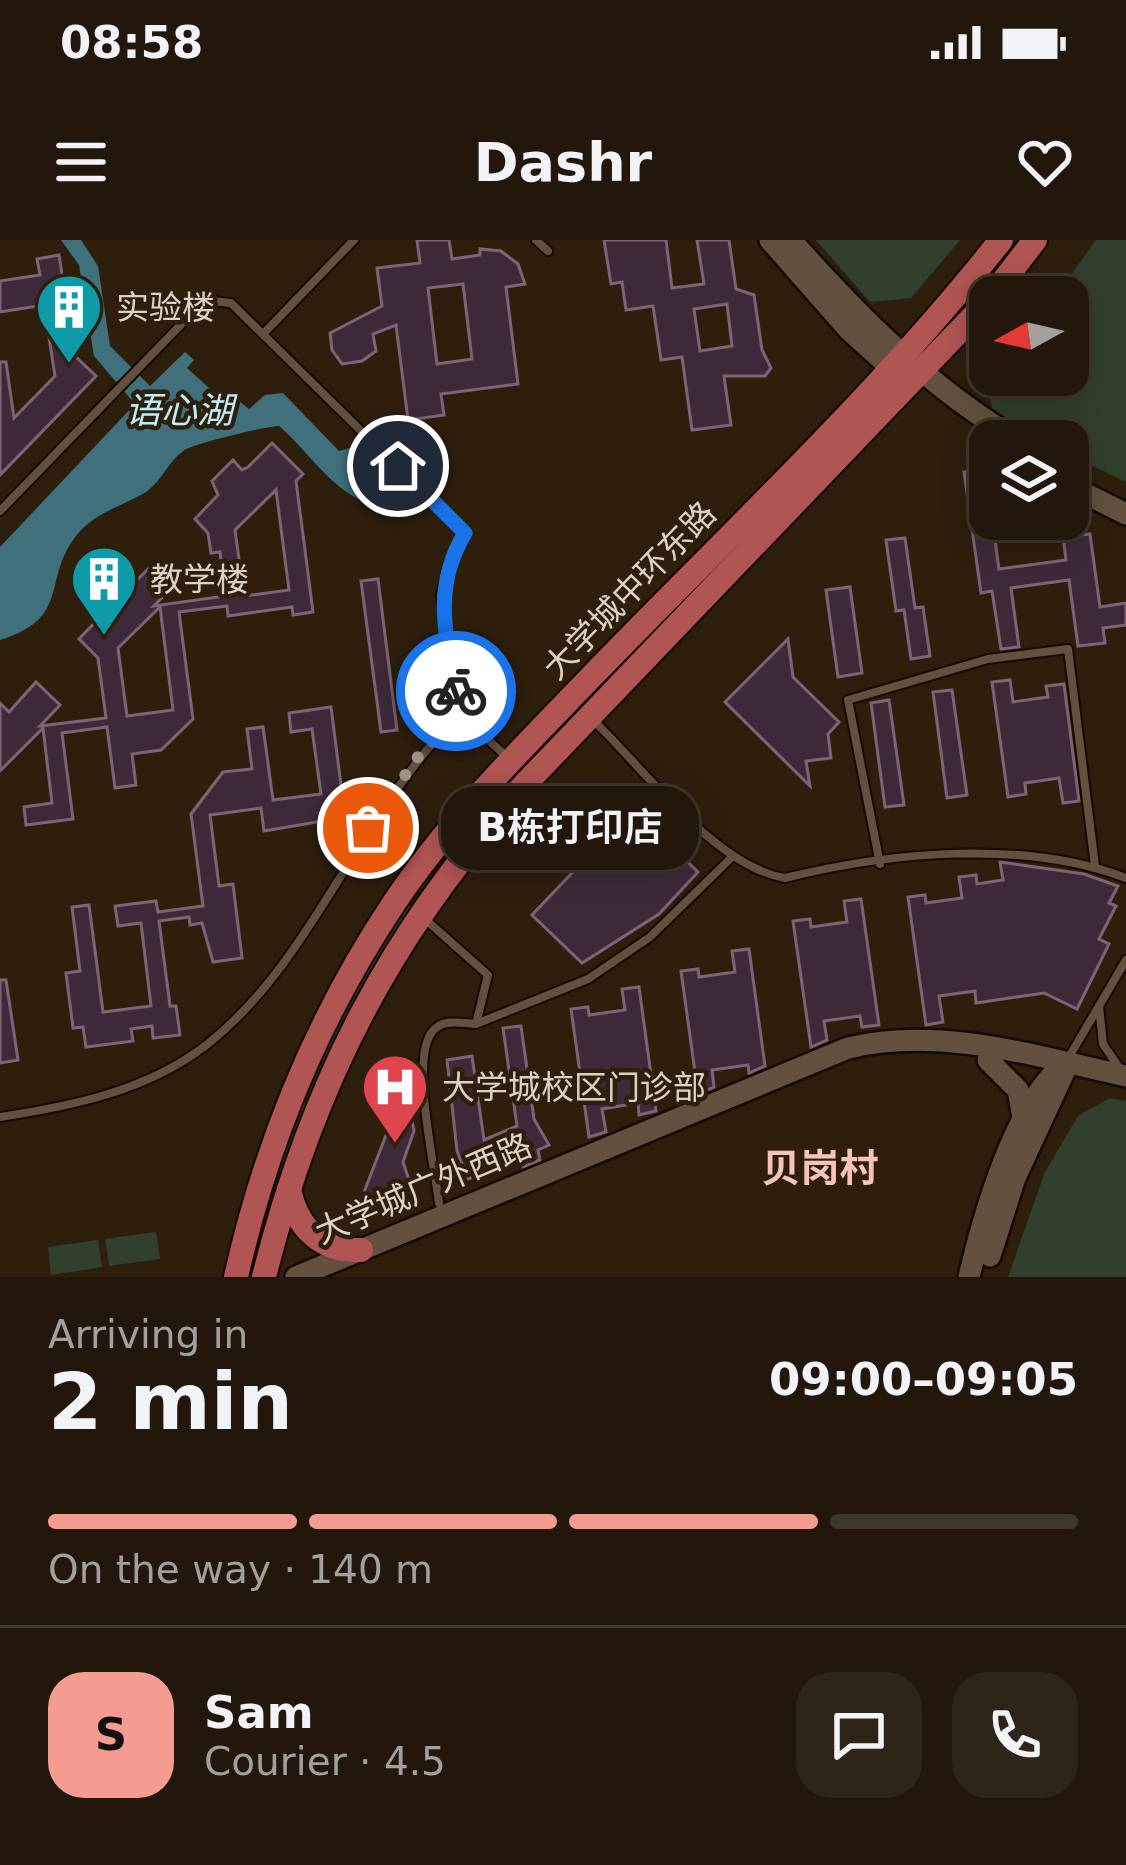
<!DOCTYPE html>
<html lang="en">
<head>
<meta charset="utf-8">
<style>
  :root { --surface:#22170a; --page:#2e2418; --text:#f1f3f6; --muted:#a29f9c; --line:#3f362b; --accent:#f59c90 }
  body { margin:0; font-family:"DejaVu Sans","Noto Sans SC",sans-serif; background:var(--page); color:var(--text); height:100vh; display:flex; flex-direction:column; font-size:45px; white-space:nowrap }
  * { box-sizing:border-box; margin:0 }
  p { font-size:39px; color:var(--muted) }
  .icon { flex:none; width:66px; height:66px; fill:none; stroke:currentColor; stroke-width:2; stroke-linecap:round; stroke-linejoin:round }
  .map { position:relative; height:1037px; overflow:hidden }
  .side { display:flex; flex-direction:column; background:var(--surface); flex:1 }
  .side>* { flex:none }
  .needle { width:78px; rotate:262deg }
  .controls { position:absolute; left:969px; top:36px; display:grid; gap:24px }
  .controls a { display:grid; place-items:center; width:120px; height:120px; border-radius:24px; background:var(--surface); box-shadow:0 6px 30px #0003,0 0 0 3px var(--line); font-size:60px }
  .pin { position:absolute; display:grid; place-items:center; width:102px; height:102px; color:#fff; margin:-51px; border:6px solid #fff; border-radius:50%; box-shadow:0 3px 12px #0007 }
  .courier { position:absolute; display:grid; place-items:center; width:120px; height:120px; margin:-60px; border:9px solid #1a73e8; border-radius:50%; background:#fff; color:#222; box-shadow:0 3px 15px #0007 }
  .bubble { position:absolute; height:84px; border-radius:36px; background:var(--surface); box-shadow:0 6px 30px #0003,0 0 0 3px var(--line); font-size:39px; font-weight:600; line-height:84px; text-align:center }
  .summary em { font-style:normal; font-weight:600 }
  .summary div { display:flex; flex-direction:column-reverse }
  .summary { display:flex; align-items:center; justify-content:space-between; height:204px; padding:0 48px }
  h1 { font-size:78px; font-weight:600; line-height:90px }
  .bar { display:grid; grid-template-columns:repeat(4,1fr); gap:18px 12px; align-content:center; height:144px; padding:0 48px }
  .bar i { height:15px; border-radius:9px; background:var(--line) }
  .bar .on { background:var(--accent) }
  .bar p { grid-column:span 4 }
  .line { display:flex; align-items:center; gap:30px; padding:0 48px; border-top:3px solid var(--line) }
  .line div { flex:1 }
  .round { display:grid; place-items:center; flex:none; width:126px; height:126px; border-radius:36px; background:var(--page) }
  .status { display:flex; justify-content:space-between; align-items:center; height:84px; padding:0 60px; background:var(--surface); direction:ltr }
  .status svg { height:33px; fill:currentColor }
  header { display:flex; justify-content:space-between; align-items:center; height:156px; padding:0 48px; background:var(--surface); font-size:54px; font-weight:600 }
  .map>svg:first-child { display:block }
  .green { fill:#31402c }
  .water { fill:#40707b }
  .building { fill:#3d2a39; stroke:#7a6475; stroke-width:3; fill-rule:evenodd }
  .lines { fill:none; stroke-linecap:round; stroke-linejoin:round }
  .lane-casing { stroke:#150900; stroke-width:12 }
  .secondary-casing { stroke:#150900; stroke-width:26 }
  .primary-casing { stroke:#150900; stroke-width:28 }
  .lane { stroke:#61513e; stroke-width:8 }
  .secondary { stroke:#61513e; stroke-width:21 }
  .primary { stroke:#b15554; stroke-width:24 }
  .done { stroke:#9e9385; stroke-width:12; stroke-dasharray:0 21.6 }
  .route { stroke:#1a73e8; stroke-width:15 }
  .labels { text-anchor:middle; stroke-width:9; stroke-linejoin:round; paint-order:stroke }
  .poi-label { font-size:33px; fill:#dbd2c6; stroke:#2e1f0d; text-anchor:start }
  .street-label { font-size:33px; fill:#dbd2c6; stroke:#2e1f0d }
  .water-label { font-size:36px; font-style:italic; fill:#bdedf9; stroke:#2e1f0d }
  .quarter-label { font-size:39px; font-weight:bold; fill:#f6c2bb; stroke:#2e1f0d }
</style>
</head>
<body>
<div class="status"><b>08:58</b><svg viewBox="0 0 49 12"><path d="M0 12V9h3v3zM5 12V6h3v6zM10 12V3h3v9zM15 12V0h3v12zM26 1h20v11H26zM47 4h2v5h-2z"/></svg></div>
<header><svg class="icon" aria-label="menu" viewBox="0 0 24 24"><path d="M4 6h16M4 12h16M4 18h16"/></svg>Dashr<svg class="icon" aria-label="heart" viewBox="0 0 24 24"><path d="M12 20l-8-8c-3-5 5-10 8-4 3-6 11-1 8 4z"/></svg></header>
<div class="map">
<svg width="1126" height="1037" viewBox="0 0 1126 1037">
  <rect width="100%" height="100%" fill="#2e1f0d"/>
  <g class="green">
    <polygon points="816,0 960,0 911,58 870,62"/>
    <polygon points="1096,0 1126,0 1126,242 1068,214 1068,201 1045,201 992,169 988,137 1068,135 1068,57 1055,57"/>
    <polygon points="408,661 410,667 374,723 277,943 300,855 331,787"/>
    <polygon points="1110,858 1126,861 1126,1037 1008,1037 1045,932 1078,876"/>
    <polygon points="156,992 160,1019 109,1026 105,999"/>
    <polygon points="98,1000 102,1027 51,1035 48,1007"/>
  </g>
  <path class="water" d="M61,0H81L98,26L110,106L150,146L185,112L194,120L187,128L231,168L239,161L249,169L265,155L283,153L339,211L363,204L412,260C350,284 319,220 279,186C267,186 192,204 183,211C168,222 162,241 146,252C121,267 95,272 76,296C41,341 72,378 0,400V307L135,164L94,116L79,25Z"/>
  <g class="building">
    <path d="M417,0H449L452,19L480,15V9L501,11L518,24L525,44L506,47L518,144L441,154L444,175L408,180L396,85L373,94L376,111L362,121L342,124L332,110L330,93L382,66L377,28L420,23ZM463,44L472,119L437,124L428,48Z"/>
    <path d="M604,0H666L672,48L704,44L697,0H729L736,49L754,55L762,110L771,128L765,136H724L731,185L692,190L682,117L661,120L653,66L626,70L622,42L611,44ZM727,64L732,106L700,111L694,69Z"/>
    <polygon points="59,15 75,116 96,136 0,235 0,122 6,122 14,178 55,136 44,65 0,72 0,41 40,35 37,19"/>
    <path d="M272,203L303,234L296,241L313,372L293,375L292,367L228,376L227,366L179,372L193,479L161,510L132,514L136,545L115,548L107,487L62,493L73,579L26,585L24,567L52,563L43,488L0,531V463L9,472L36,442L60,465L40,486L106,478L98,418L79,399L105,372L94,361L115,339L127,350L155,322L176,343L154,366L225,356L220,312L211,313L208,293L195,279L218,255L212,241L233,220L242,230L248,227ZM276,250L289,350L244,356L235,290ZM160,367L173,470L127,476L118,408Z"/>
    <polygon points="985,229 999,329 1066,320 1063,297 1090,294 1100,367 1126,363 1126,385 1103,388 1105,403 1078,406 1069,340 1011,348 1019,407 1001,409 992,351 981,353 964,232"/>
    <polygon points="905,298 915,368 923,367 930,416 911,419 904,370 896,371 886,300"/>
    <polygon points="378,339 397,490 381,492 361,341"/>
    <polygon points="850,347 862,433 838,437 826,350"/>
    <polygon points="788,399 793,437 839,482 828,494 831,518 806,521 810,546 725,462"/>
    <polygon points="1010,440 1013,462 1048,457 1046,446 1064,444 1079,561 1063,563 1059,538 1025,543 1026,554 1008,557 992,442"/>
    <polygon points="952,450 967,555 947,558 933,452"/>
    <polygon points="889,460 904,565 885,567 871,463"/>
    <polygon points="331,467 342,553 349,552 352,576 264,591 261,568 210,575 219,646 233,644 242,718 213,722 202,683 190,685 189,677 159,681 170,766 176,766 180,795 153,798 152,786 131,789 133,801 86,807 83,787 73,788 66,733 80,731 72,667 89,665 103,772 151,766 141,683 118,686 115,666 156,661 158,672 203,666 191,574 223,532 252,529 247,489 263,487 273,560 321,554 312,489 291,492 289,473"/>
    <polygon points="633,569 698,632 659,674 582,723 532,675"/>
    <polygon points="1000,622 1084,634 1118,646 1109,663 1116,666 1099,699 1109,704 1077,769 1044,753 976,763 975,751 939,756 943,782 926,785 908,657 925,655 926,663 962,658 959,637 976,635 977,644 1003,640"/>
    <polygon points="861,659 879,785 862,787 860,776 824,781 827,800 811,807 793,681 810,679 811,687 847,682 844,661"/>
    <polygon points="749,709 765,826 749,833 748,825 712,830 714,847 698,854 681,731 698,729 699,737 735,732 732,711"/>
    <polygon points="0,740 6,740 18,820 0,823"/>
    <polygon points="639,747 656,871 639,875 638,863 602,869 606,892 589,897 571,769 588,767 589,775 625,770 622,749"/>
    <polygon points="521,786 534,879 549,905 538,910 540,920 523,927 521,917 468,939 457,911 447,820 472,816 484,900 517,886 503,788"/>
    <polygon points="405,846 414,891 403,922 415,958 354,978"/>
  </g>
  <g class="lines">
    <g class="lane-casing">
      <g id="lane">
        <polyline points="536,0 548,11"/>
        <polyline points="265,92 354,0"/>
        <polyline points="0,271 196,69 212,61 231,63 465,293 449,323 441,355 460,474 506,516"/>
        <path d="M598,485C647,533 717,627 785,638C890,612 1024,599 1126,638"/>
        <polyline points="880,624 848,460 988,419 1068,409 1095,626"/>
        <polyline points="426,680 488,735 476,784 588,739 650,697 732,617"/>
        <polyline points="1099,766 1103,804 1120,829"/>
        <polyline points="1069,817 1126,720"/>
        <path d="M0,877C72,866 146,851 205,806C314,722 359,571 460,474"/>
        <path d="M439,963C435,927 410,820 432,792C442,778 461,783 476,784"/>
      </g>
    </g>
    <g class="secondary-casing">
      <g id="secondary">
        <polyline points="770,0 849,90 902,138"/>
        <path d="M791,0C860,78 929,147 1019,201"/>
        <polyline points="1068,245 1126,274"/>
        <polyline points="988,820 1018,850 1024,883"/>
        <polyline points="990,1016 1015,938 1065,830"/>
        <path d="M296,1037L848,808C942,786 1034,816 1126,836"/>
        <path d="M969,1037C983,977 1015,862 1065,823"/>
      </g>
    </g>
    <g class="primary-casing">
      <g id="primary">
        <polyline points="991,57 1035,0"/>
        <path d="M289,949C297,988 320,1011 361,1010"/>
        <path d="M236,1037C266,903 318,777 394,663C450,579 522,509 591,437C729,294 878,156 1001,0"/>
        <path d="M264,1037C312,844 392,688 528,541L990,59"/>
      </g>
    </g>
    <use href="#lane" class="lane"/>
    <use href="#secondary" class="secondary"/>
    <use href="#primary" class="primary"/>
  </g>
  <g class="lines">
    <polyline class="done" points="368,588 418,517 460,474 456,451"/>
    <path class="route" d="M398,226L465,293C433,346 445,392 456,451"/>
  </g>
  <defs>
    <g id="building-pin" transform="scale(3.45)"><path d="M0 17L-7.5 6A9.5 9.5 0 1 1 7.5 6Z" fill="#0f9aa8" stroke="#2e1f0d"/><path d="M-4-6H4V6H1V3H-1V6H-4ZM-2.5-4.3h1.7v1.8h-1.7ZM.8-4.3h1.7v1.8H.8ZM-2.5-1h1.7V.8h-1.7ZM.8-1h1.7V.8H.8Z" fill="#fff"/></g>
    <g id="hospital-pin" transform="scale(3.45)"><path d="M0 17L-7.5 6A9.5 9.5 0 1 1 7.5 6Z" fill="#e0444e" stroke="#2e1f0d"/><path d="M-5-5h3v3.5h4V-5h3V5h-3V1.5h-4V5h-3Z" fill="#fff"/></g>
  </defs>
  <g fill-rule="evenodd">
    <use href="#building-pin" x="69" y="67"/>
    <use href="#building-pin" x="104" y="339"/>
    <use href="#hospital-pin" x="395" y="847"/>
  </g>
  <g class="labels">
    <g class="poi-label">
      <text x="116" y="79">实验楼</text>
      <text x="150" y="351">教学楼</text>
      <text x="442" y="859">大学城校区门诊部</text>
    </g>
    <g class="street-label">
      <text transform="translate(629 350) rotate(-46)" y="12">大学城中环东路</text>
      <text transform="translate(423 948) rotate(-23)" y="12">大学城广外西路</text>
    </g>
    <g class="water-label">
      <text x="179" y="183">语心湖</text>
    </g>
    <g class="quarter-label">
      <text x="820" y="942">贝岗村</text>
    </g>
  </g>
</svg>
<div class="controls">
<a><svg class="needle" viewBox="-14 -14 28 28"><path d="M0-13l5 13h-10z" fill="#e53935"/><path d="M0 13l5-13h-10z" fill="#a29f9c"/></svg></a>
<a><svg class="icon" aria-label="layers" viewBox="0 0 24 24"><path d="M12 4l9 5-9 5-9-5zM3 14l9 5 9-5"/></svg></a>
</div>
<div class="pin" style="left:368px;top:588px;background:#ea580c"><svg class="icon" aria-label="bag" viewBox="0 0 24 24"><path d="M5 8h14l-1 12H6zM9 8a3 3 0 0 1 6 0"/></svg></div>
<div class="pin" style="left:398px;top:226px;background:#1f2937"><svg class="icon" aria-label="home" viewBox="0 0 24 24"><path d="M3 11l9-7 9 7M6 9v11h12V9"/></svg></div>
<div class="courier" style="left:456px;top:451px"><svg class="icon" aria-label="bike" viewBox="0 0 24 24"><circle cx="6" cy="16" r="4"/><circle cx="18" cy="16" r="4"/><path d="M6 16l4-8h5l3 8M10 8l3 8H6M13 5h3"/></svg></div>
<div class="bubble" style="left:441px;top:546px;width:258px">B栋打印店</div>
</div>
<section class="side">
<div class="summary"><div><h1>2 min</h1><p>Arriving in</p></div><em>09:00–09:05</em></div>
<div class="bar"><i class="on"></i><i class="on"></i><i class="on"></i><i></i><p>On the way · 140 m</p></div>
<div class="line" style="height:216px"><b class="round" style="background:var(--accent);color:#111">S</b><div><b>Sam</b><p>Courier · 4.5</p></div><a class="round"><svg class="icon" aria-label="chat" viewBox="0 0 24 24"><path d="M4 5h16v11H9l-5 4z"/></svg></a><a class="round"><svg class="icon" aria-label="phone" viewBox="0 0 24 24"><path d="M5 4h4l2 5-3 2q2 4 5 5l2-3 5 2v4C11 20 4 13 5 4z"/></svg></a></div>
</section>
</body>
</html>
